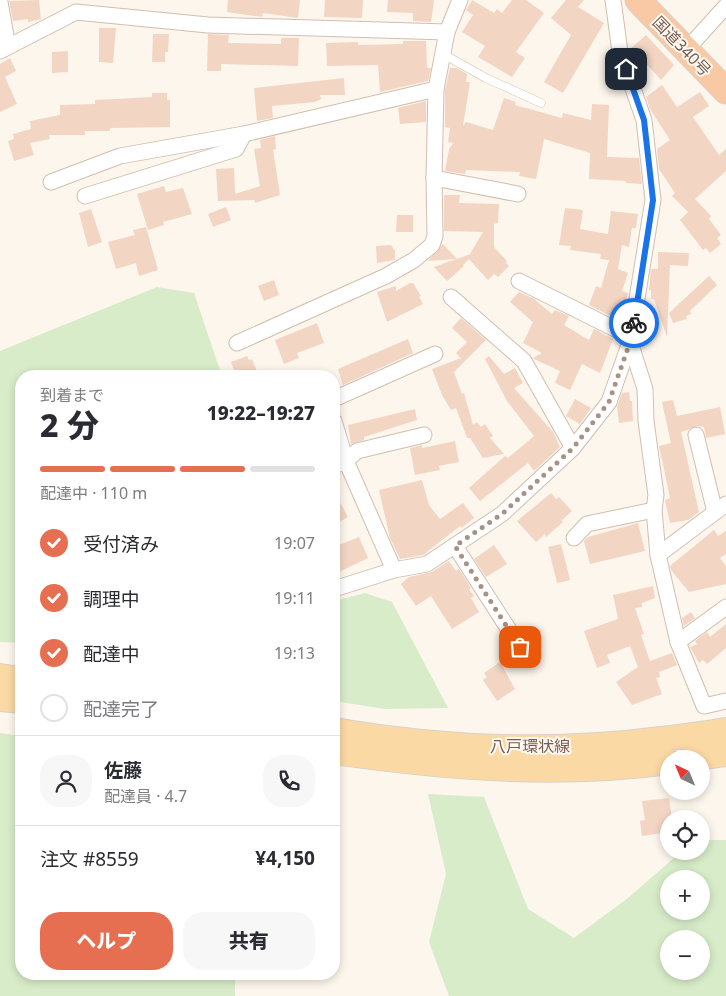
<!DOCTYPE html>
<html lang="ja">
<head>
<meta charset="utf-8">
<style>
  :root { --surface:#fff; --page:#f7f7f7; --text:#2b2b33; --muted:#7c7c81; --line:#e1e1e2; --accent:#e76f51 }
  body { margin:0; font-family:"Noto Sans","Noto Sans JP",sans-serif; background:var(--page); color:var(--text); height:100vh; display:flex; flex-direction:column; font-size:19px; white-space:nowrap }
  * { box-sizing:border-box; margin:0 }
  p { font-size:16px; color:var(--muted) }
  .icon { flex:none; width:28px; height:28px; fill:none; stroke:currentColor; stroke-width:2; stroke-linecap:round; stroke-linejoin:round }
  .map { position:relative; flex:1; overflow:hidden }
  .side { position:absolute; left:15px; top:370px; width:325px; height:610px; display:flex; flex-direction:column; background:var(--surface); border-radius:20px; box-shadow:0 2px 8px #0003 }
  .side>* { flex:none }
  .needle { width:32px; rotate:316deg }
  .fabs { position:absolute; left:660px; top:750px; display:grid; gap:10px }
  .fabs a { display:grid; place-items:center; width:50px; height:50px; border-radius:50%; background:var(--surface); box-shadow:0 2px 8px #0003; font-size:25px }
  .pin { position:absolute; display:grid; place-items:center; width:42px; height:42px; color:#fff; margin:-21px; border-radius:10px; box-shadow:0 2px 8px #0006 }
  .courier { position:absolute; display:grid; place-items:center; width:50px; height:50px; margin:-25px; border:4px solid #1a73e8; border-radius:50%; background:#fff; color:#222; box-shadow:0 1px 6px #0007 }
  .overview em { font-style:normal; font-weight:800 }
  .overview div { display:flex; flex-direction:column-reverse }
  .overview { display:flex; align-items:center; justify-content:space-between; height:85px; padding:0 25px }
  h1 { font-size:32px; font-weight:800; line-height:38px }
  .bar { display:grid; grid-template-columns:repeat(4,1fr); gap:8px 5px; align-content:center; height:60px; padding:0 25px }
  .bar i { height:6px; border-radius:4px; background:var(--line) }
  .bar .current { background:var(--accent) }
  .bar p { grid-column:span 4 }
  .line { display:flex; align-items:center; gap:12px; padding:0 25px; border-top:1px solid var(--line) }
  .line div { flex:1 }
  .round { display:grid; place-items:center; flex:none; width:52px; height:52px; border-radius:20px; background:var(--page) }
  ol { padding:0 25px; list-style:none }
  li { display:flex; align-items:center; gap:15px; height:55px }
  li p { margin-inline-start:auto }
  li .icon { padding:5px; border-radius:50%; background:var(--accent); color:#fff; stroke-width:4 }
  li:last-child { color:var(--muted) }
  li i { width:28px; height:28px; border:2px solid var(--line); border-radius:50% }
  .button { display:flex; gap:10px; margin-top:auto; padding:10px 25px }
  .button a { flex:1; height:58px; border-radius:20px; background:var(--accent); color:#fff; font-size:20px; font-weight:800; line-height:58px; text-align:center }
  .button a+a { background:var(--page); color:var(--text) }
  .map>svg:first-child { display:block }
  .green { fill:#d8ecc9; fill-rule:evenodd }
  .building { fill:#f3d5c3 }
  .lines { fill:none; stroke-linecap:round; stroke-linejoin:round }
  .service-casing { stroke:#d1beb0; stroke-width:9 }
  .minor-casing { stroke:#d1beb0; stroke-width:17 }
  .primary-casing { stroke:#dad1cd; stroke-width:26 }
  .trunk-casing { stroke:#dad1cd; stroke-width:27 }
  .service { stroke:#fff; stroke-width:8 }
  .minor { stroke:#fff; stroke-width:15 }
  .primary { stroke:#fbd9a5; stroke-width:24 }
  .trunk { stroke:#f9c8a4; stroke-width:25 }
  .done { stroke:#a89285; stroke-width:5; stroke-dasharray:0 9 }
  .route { stroke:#1a73e8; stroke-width:6 }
  .labels { text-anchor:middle; stroke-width:4; stroke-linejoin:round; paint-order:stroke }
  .street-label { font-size:16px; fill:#7a5c4d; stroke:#fffaf3 }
</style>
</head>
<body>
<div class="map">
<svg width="726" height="996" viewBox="0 0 726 996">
  <rect width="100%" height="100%" fill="#fdf6ec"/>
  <g class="green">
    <polygon points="157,287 194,293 222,376 21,376 21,643 0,642 0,351"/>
    <polygon points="365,593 392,602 448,708 385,709 334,701 334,601"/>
    <polygon points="0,733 21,736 21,974 235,974 235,996 0,996"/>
    <path d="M428,794L484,797L528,909L574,938L628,898L682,851H701V840H726V996H449L429,942L446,874ZM669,879H701V911H669ZM669,939H701V971H669Z"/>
  </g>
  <g class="building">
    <polygon points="39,0 41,19 28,22 28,19 13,21 9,1"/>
    <polygon points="228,0 300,0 298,18 263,13 262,17 227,12"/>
    <polygon points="325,0 363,0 362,18 324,17"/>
    <polygon points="388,0 434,0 431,22 413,21 413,13 387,12"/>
    <polygon points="472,0 494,13 497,9 502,13 512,0 526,0 544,13 516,52 525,58 512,77 478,57 485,46 462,32 473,15 466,10"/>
    <polygon points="566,0 584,0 578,7 604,23 563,93 544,82 571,35 551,18"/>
    <polygon points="99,28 116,28 113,63 99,62"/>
    <polygon points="153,34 169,34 168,52 165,52 165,62 152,62"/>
    <polygon points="208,34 229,35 228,43 281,44 281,38 299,38 298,66 221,64 221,71 207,71"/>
    <polygon points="646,35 674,65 661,80 643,60 640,63 629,50"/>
    <polygon points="403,41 426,41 427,68 431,68 428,81 380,92 378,65 327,66 326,43 358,42 358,45 403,44"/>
    <polygon points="68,51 68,72 52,73 52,52"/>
    <polygon points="10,58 16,71 5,77 17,104 0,112 0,64"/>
    <polygon points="450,68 457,68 467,74 466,82 470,82 463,126 466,122 493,130 504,98 516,102 515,105 562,118 563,113 591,120 592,104 609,105 607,157 639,158 642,184 626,183 626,181 589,179 590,153 544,139 536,179 519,176 520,172 466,170 465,174 445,171 449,149 453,143 448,142 450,128 445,127 445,90"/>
    <polygon points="344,78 345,95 320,95 321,99 315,102 272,106 273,118 257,121 254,88"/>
    <polygon points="662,85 677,107 700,92 709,106 693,117 719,155 726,149 726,171 695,199 711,216 709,219 721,235 717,238 721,244 710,253 706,248 703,250 680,220 688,212 672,196 675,193 659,169 657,149 670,140 650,109 646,97"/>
    <polygon points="152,93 167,93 167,100 170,100 170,127 110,128 110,131 85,131 85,135 49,135 50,139 30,143 34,155 14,161 8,141 14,139 13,134 31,129 30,121 60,115 60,105 95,104 95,100 152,97"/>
    <polygon points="426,101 426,122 400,124 398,108"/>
    <polygon points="275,136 276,149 273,150 280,195 255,203 254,200 218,201 216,169 234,168 235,194 260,186 254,149 261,148 260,140"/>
    <polygon points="164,186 166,192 183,188 192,214 163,222 164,225 148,230 137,194"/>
    <polygon points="444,195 460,195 459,203 499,204 498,223 494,224 494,247 507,261 506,263 509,266 498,277 494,274 488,280 469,259 463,265 464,266 447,281 434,267 456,259 428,261 443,244 457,259 470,254 483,232 444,231"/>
    <polygon points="226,207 231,220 213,227 208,214"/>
    <polygon points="565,208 583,210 580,229 608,234 611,211 638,214 636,228 632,228 629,247 622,245 618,269 628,273 622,291 628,293 620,321 589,305 596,286 601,288 609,260 600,259 601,254 570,250 571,246 559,245"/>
    <polygon points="91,209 102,242 88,247 79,213"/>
    <polygon points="397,215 413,215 413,232 396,232"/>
    <polygon points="146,227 158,270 139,276 136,263 116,269 108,242 135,235 133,230"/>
    <polygon points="391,245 395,251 395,260 377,263 376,246"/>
    <polygon points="658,252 689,253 688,266 670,265 667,337 654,299 651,299 651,290 649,290 651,269 658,269"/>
    <polygon points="709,276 717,285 690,311 691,314 686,316 687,319 673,323 669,313"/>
    <polygon points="274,280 279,295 264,301 258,286"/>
    <polygon points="410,283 413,283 421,296 419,297 423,304 387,322 377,292 396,286 396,291"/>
    <polygon points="519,292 534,299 552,314 555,310 569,316 564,325 589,340 594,329 613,339 600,373 582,364 570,390 555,383 560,371 534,359 533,358 542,353 523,343 533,322 510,302"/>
    <polygon points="461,318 486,340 454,372 462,394 464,393 473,425 477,422 481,427 485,424 493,436 490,438 504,454 483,458 470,438 467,438 456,408 451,410 442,395 432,369 461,358 456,353 467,342 452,328"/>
    <polygon points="317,323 324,343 297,353 299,358 284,364 275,340"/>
    <polygon points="408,339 413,353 343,385 338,369"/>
    <polygon points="247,356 249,360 252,359 259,376 236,376 231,362"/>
    <polygon points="489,356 504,374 515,368 523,383 514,388 553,432 560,447 534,471 528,463 480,501 469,488 505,456 508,458 534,436 507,401 485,359"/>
    <polygon points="629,392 630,401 632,401 633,421 619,423 617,406 622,393"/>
    <polygon points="575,399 591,408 580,424 566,416"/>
    <polygon points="673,400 677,416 720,407 725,434 706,438 704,427 698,426 681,432 699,512 688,520 670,523 665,500 670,498 659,446 671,443 662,402"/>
    <polygon points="415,409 417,420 364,437 364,440 351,444 348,425"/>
    <polygon points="455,441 459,462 439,466 440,470 415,475 410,448 422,445 422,448"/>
    <polygon points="422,480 429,505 440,519 463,503 474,518 461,528 460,526 423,555 400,559 390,538 379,490"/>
    <polygon points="334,491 348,517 334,525"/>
    <polygon points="551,493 556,499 559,497 572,511 561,521 563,522 546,537 545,534 536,542 517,521"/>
    <polygon points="638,523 645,551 590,564 584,541 588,537"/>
    <polygon points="714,530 718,536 726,531 726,554 720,558 726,566 726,584 689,592 671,570 670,566"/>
    <polygon points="359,537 368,558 339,572 334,558 334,547"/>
    <polygon points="561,544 570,580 557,583 548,547"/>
    <polygon points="494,545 507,564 486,577 474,559"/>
    <polygon points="449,561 456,571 459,569 471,588 469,589 474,596 471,598 479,612 452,629 431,596 416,606 401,584 409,577 432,572"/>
    <polygon points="653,586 655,598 642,603 642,607 635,608 644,634 641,635 650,661 672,653 677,665 659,672 660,677 656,678 662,694 632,705 616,682 638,667 630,646 607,655 610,663 597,668 584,631 618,619 613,595"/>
    <polygon points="691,612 695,618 684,626 682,618"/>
    <polygon points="726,624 726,648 707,664 703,660 699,663 690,647 697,644 695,641 707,632 710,637"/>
    <polygon points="500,662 515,689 497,701 483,680 487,677 484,673"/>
    <polygon points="669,798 672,819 669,819 669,832 642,836 640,821 645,820 642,801"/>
  </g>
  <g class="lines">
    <g class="service-casing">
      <polyline id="service" points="443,54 486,78 541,103"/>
    </g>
    <g class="minor-casing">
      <g id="minor">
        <polyline points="0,2 8,47"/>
        <polyline points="447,32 460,0"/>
        <polyline points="686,50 726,6"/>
        <polyline points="0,51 76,12 208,25 447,32 436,89 434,178 518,194"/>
        <polyline points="51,182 120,156 244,134 436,89"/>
        <polyline points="85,196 236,149 244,134"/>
        <polyline points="519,281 631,337"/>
        <polyline points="451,297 524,361 573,448"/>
        <polyline points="630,342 645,389 646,421 656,495 654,510 658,555 678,642 704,706 726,701"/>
        <polyline points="237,343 386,276 414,260 432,245 435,236 434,178"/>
        <polyline points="334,399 435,354"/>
        <polyline points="334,421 346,461 394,570"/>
        <polyline points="696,435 715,512"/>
        <polyline points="334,466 346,461 357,451 424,435"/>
        <polyline points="574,538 587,524 654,510"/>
        <polyline points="455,546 520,647"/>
        <polyline points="658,555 726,504"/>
        <polyline points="334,589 394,570 427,564 502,514 573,448 609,402 630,342 653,200 644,120 620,52 613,0"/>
        <polyline points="678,642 726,607"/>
      </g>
    </g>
    <g class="primary-casing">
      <g id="primary">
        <polyline points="0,676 21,679"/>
        <polyline points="0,699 21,701"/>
        <path d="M334,730C443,749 552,753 662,739C683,736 705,734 726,730"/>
        <path d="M334,752C445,768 557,777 669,762"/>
        <polyline points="690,759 726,754"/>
      </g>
    </g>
    <g class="trunk-casing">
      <polyline id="trunk" points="638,0 726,91"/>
    </g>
    <use href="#service" class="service"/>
    <use href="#minor" class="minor"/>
    <use href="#primary" class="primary"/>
    <use href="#trunk" class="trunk"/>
  </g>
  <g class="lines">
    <polyline class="done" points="520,647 455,546 502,514 573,448 609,402 630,342 634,323"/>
    <polyline class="route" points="626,69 644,120 653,200 634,323"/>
  </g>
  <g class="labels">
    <g class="street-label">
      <text transform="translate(682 46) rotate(46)" y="6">国道340号</text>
      <text x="530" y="752">八戸環状線</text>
    </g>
  </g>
</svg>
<div class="fabs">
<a><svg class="needle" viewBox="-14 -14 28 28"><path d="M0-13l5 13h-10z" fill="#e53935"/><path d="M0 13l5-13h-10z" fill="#7c7c81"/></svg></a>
<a><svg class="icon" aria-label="locate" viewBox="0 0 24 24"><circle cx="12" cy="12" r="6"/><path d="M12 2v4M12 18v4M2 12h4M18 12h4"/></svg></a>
<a>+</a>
<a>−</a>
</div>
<div class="pin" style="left:520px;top:647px;background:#ea580c"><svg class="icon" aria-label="bag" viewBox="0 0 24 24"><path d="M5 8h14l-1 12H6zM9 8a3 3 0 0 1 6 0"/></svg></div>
<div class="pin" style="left:626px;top:69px;background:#1f2937"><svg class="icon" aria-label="home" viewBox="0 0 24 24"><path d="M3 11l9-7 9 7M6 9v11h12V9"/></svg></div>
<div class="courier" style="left:634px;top:323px"><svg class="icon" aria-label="bike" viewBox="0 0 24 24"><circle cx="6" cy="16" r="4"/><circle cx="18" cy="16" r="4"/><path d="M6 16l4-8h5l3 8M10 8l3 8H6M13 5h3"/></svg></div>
<section class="side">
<div class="overview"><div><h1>2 分</h1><p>到着まで</p></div><em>19:22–19:27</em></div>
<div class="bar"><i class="current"></i><i class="current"></i><i class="current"></i><i></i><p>配達中 · 110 m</p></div>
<ol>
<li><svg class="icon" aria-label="check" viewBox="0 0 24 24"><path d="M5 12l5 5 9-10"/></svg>受付済み<p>19:07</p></li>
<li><svg class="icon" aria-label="check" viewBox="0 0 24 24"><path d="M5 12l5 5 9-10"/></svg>調理中<p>19:11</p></li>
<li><svg class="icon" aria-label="check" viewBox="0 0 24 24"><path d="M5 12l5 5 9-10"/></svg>配達中<p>19:13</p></li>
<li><i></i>配達完了</li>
</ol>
<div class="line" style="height:90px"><a class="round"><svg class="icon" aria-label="person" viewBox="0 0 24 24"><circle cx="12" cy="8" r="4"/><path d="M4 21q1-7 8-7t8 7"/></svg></a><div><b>佐藤</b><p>配達員 · 4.7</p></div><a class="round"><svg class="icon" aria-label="phone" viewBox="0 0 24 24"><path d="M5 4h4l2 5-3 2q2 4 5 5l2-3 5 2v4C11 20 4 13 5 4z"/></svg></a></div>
<div class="line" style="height:65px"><div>注文 #8559</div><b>¥4,150</b></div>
<div class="button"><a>ヘルプ</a><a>共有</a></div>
</section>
</div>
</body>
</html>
